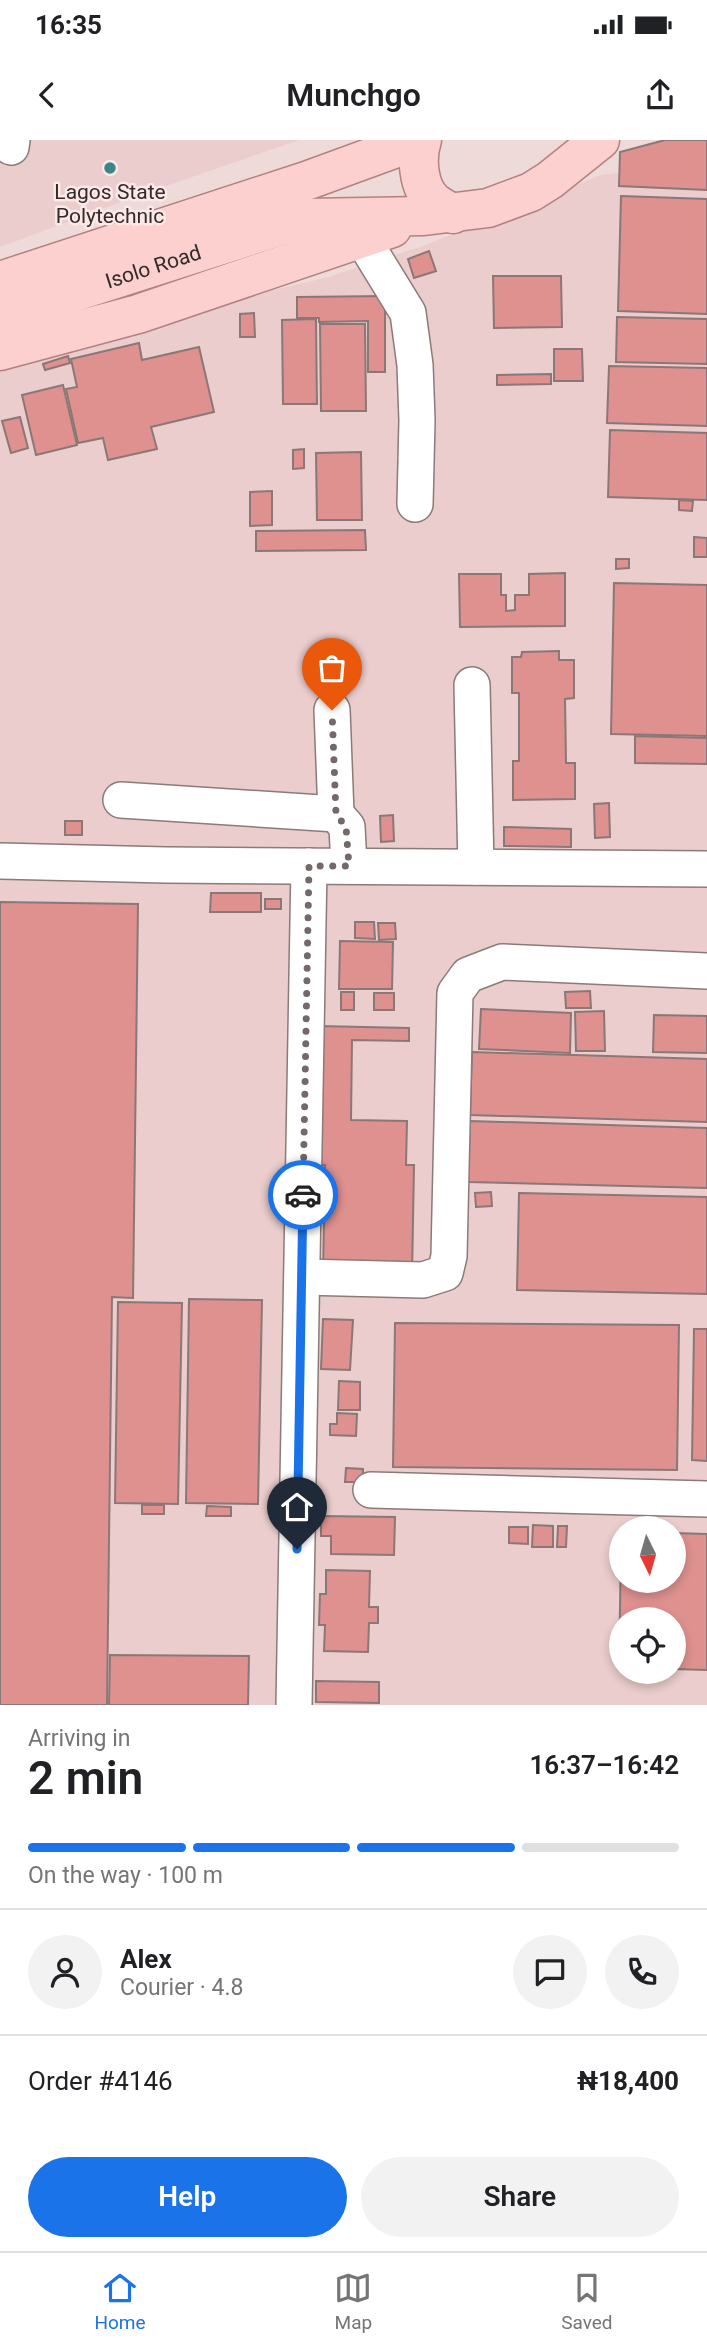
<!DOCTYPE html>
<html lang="en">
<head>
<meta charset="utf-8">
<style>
  :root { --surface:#fff; --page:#f2f2f2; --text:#202124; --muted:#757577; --line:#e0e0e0; --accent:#1a73e8 }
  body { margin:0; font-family:Roboto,sans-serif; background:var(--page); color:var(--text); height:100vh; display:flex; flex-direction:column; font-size:26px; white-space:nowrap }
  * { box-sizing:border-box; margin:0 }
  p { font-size:23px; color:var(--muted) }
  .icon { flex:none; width:38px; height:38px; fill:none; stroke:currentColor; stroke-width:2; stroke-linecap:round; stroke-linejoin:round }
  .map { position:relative; height:1565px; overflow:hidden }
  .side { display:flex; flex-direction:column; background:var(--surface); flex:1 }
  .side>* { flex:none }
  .needle { width:46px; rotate:175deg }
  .controls { position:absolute; left:609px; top:1376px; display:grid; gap:14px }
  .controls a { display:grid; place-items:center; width:77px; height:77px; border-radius:50%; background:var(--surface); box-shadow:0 4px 10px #0003; font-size:35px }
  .pin { position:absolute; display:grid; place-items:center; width:60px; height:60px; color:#fff; margin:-72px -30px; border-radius:50% 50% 50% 0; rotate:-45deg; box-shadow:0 0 7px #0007 }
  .pin .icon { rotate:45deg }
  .courier { position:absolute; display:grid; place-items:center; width:70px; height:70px; margin:-35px; border:5px solid #1a73e8; border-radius:50%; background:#fff; color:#222; box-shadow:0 2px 9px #0007 }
  .head em { font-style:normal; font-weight:600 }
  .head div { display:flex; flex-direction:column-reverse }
  .head { display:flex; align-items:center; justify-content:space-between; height:119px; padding:0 28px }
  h1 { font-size:46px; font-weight:600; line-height:52px }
  .bar { display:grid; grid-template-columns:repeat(4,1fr); gap:10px 7px; align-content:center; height:84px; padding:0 28px }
  .bar i { height:9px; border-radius:5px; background:var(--line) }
  .bar .active { background:var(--accent) }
  .bar p { grid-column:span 4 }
  .line { display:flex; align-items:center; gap:18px; padding:0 28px; border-top:2px solid var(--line) }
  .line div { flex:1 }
  .round { display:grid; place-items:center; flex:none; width:74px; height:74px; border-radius:37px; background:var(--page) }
  .primary-button { display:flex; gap:14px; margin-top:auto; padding:14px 28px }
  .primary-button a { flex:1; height:80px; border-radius:42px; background:var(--accent); color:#fff; font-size:28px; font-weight:600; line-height:80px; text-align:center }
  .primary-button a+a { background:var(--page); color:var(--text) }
  .status { display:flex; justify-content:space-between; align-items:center; height:49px; padding:0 35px; background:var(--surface); direction:ltr }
  .status svg { height:19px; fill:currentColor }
  header { display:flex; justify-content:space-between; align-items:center; height:91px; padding:0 28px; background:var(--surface); font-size:32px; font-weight:600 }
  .tabs { display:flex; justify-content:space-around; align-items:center; height:98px; border-top:2px solid var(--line); background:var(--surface); font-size:19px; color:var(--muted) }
  .tabs a { display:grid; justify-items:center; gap:4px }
  .tabs .active { color:var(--accent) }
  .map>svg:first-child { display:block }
  .built { fill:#eacdcc; fill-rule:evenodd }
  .building { fill:#de918f; stroke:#8a7877; stroke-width:2 }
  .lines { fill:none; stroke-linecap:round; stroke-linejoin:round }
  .minor-casing { stroke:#8c7a79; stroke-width:38 }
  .major-casing { stroke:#b38180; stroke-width:41 }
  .minor { stroke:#fff; stroke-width:35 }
  .major { stroke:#fbd0ce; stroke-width:38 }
  .done { stroke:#746868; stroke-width:7; stroke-dasharray:0 12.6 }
  .route { stroke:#1a73e8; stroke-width:9 }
  .poi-dot { fill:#3c8589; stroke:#fce8e7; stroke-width:2.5 }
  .labels { text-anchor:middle; stroke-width:5; stroke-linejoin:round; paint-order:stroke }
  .poi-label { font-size:21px; fill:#322b2a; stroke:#fce8e7 }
  .street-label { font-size:21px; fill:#322b2a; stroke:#fce8e7 }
</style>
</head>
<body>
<div class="status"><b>16:35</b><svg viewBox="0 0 49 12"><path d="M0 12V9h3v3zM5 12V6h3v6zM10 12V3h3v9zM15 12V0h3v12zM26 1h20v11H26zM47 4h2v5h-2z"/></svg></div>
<header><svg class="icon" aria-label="back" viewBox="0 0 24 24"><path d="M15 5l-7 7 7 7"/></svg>Munchgo<svg class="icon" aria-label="share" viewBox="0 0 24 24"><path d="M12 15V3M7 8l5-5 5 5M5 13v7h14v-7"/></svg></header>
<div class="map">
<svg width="707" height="1565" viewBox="0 0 707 1565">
  <rect width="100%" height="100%" fill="#efdada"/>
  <g class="built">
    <polygon points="0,0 299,0 140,55 0,107"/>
    <path d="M707,22V1565H0V215L107,188L325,138L420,107L601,35ZM621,1388H674V1440H621ZM621,1479H674V1531H621Z"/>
  </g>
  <g class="building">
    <polygon points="665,0 707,0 707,50 619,46 620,12"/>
    <polygon points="621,56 707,59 707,174 618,171"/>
    <polygon points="429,111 436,131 414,138 408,119"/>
    <polygon points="493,136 561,136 562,187 494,188"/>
    <polygon points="385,156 385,232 368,232 368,181 319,182 319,178 297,178 297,157"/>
    <polygon points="254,173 255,197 240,197 240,174"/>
    <polygon points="617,177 707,179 707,224 616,222"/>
    <polygon points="316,179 317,264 283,264 282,180"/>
    <polygon points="320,184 365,184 366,271 321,271"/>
    <polygon points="139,203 142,220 199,207 214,272 151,287 157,309 108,320 103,298 78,303 66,249 77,247 71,219"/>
    <polygon points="554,209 582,209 583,241 554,241"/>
    <polygon points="68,216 70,223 45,230 43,224"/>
    <polygon points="609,226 707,228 707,286 607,283"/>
    <polygon points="551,234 551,244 497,245 497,235"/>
    <polygon points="63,245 77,305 36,315 22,255"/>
    <polygon points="20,277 28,308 11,313 2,281"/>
    <polygon points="610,290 707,293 707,360 608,357"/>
    <polygon points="304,309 304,328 293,329 293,310"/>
    <polygon points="361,312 362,380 317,380 316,313"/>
    <polygon points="272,351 272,385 250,386 250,352"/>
    <polygon points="679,360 693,361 692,371 679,370"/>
    <polygon points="365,390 366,410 256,411 256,391"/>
    <polygon points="694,397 707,398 707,417 694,417"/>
    <polygon points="616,419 629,419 629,428 616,429"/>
    <polygon points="565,433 565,486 460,487 459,434 501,434 501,455 506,455 506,471 515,470 515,455 529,455 529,434"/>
    <polygon points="614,443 707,445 707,596 611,594"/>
    <polygon points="559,511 559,520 574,520 574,558 565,559 566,623 575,623 575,659 513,660 513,621 519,621 519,553 512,553 512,517 521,517 522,512"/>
    <polygon points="635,596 707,598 707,624 635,623"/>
    <polygon points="609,663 610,697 595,698 594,664"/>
    <polygon points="393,675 394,701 381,702 380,676"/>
    <rect x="65" y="681" width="17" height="14"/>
    <polygon points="504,687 571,689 571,707 504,706"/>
    <polygon points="211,753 261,753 261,772 210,772"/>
    <rect x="265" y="759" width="16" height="10"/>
    <polygon points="0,762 138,764 133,1158 112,1157 107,1565 0,1565"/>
    <polygon points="355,782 374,782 375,799 355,798"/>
    <polygon points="378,783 395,783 396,799 379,800"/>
    <polygon points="340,801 393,802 392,849 339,849"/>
    <polygon points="590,851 591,868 566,868 565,852"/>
    <rect x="341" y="852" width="13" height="18"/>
    <rect x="374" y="853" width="20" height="17"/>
    <polygon points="481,869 571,873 570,913 479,909"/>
    <polygon points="604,871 605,911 576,911 575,872"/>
    <polygon points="654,875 707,876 707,913 653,912"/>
    <polygon points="318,886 409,888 409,901 352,900 351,980 407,981 406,1025 414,1025 412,1136 323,1134 325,1025 315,1025"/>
    <polygon points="472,912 707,919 707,982 470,975"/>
    <polygon points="470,981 707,988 707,1048 468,1042"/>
    <polygon points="491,1052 492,1066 476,1067 475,1053"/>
    <polygon points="519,1053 707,1057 707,1154 517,1150"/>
    <polygon points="189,1159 262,1160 258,1364 186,1363"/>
    <polygon points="118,1162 182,1163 178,1364 115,1363"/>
    <polygon points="323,1179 353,1180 350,1230 321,1229"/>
    <polygon points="395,1183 679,1185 677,1330 393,1327"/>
    <polygon points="694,1189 707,1189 707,1321 692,1320"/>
    <polygon points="339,1241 360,1242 360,1270 338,1270"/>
    <polygon points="337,1273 357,1274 356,1296 330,1295 330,1284 337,1284"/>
    <polygon points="346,1328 363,1329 363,1342 345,1342"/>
    <rect x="142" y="1365" width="22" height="9"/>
    <polygon points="207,1366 231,1367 231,1376 206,1376"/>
    <polygon points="321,1376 395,1377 394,1415 331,1414 331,1396 321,1396"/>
    <polygon points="533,1385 553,1386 553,1407 532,1407"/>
    <polygon points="558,1386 567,1386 566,1407 557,1407"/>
    <polygon points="509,1387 528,1387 528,1404 509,1403"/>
    <polygon points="674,1393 707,1394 707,1530 674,1529 674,1479 621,1479 621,1528 619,1528 621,1406 621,1440 674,1440"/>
    <polygon points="326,1430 370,1431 369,1467 378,1467 378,1483 369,1483 368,1512 324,1511 325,1485 319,1485 320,1454 326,1454"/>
    <polygon points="110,1515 249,1516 248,1565 109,1565"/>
    <polygon points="316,1541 379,1542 379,1563 316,1562"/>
  </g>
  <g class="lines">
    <g class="minor-casing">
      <g id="minor">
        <polyline points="11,7 12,0"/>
        <polyline points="362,98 408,173 415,225 417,280 415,364"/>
        <polyline points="472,545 476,727"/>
        <polyline points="332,570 336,674"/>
        <polyline points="121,660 336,674 347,687 349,726"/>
        <polyline points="0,721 166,725 707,729"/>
        <polyline points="302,1137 423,1140 445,1133 449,1116 455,853 468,835 502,822 707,831"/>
        <polyline points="371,1350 707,1359"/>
        <polyline points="294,1565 309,726"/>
      </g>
    </g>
    <g class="major-casing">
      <g id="major">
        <path d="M422,0C416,18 418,47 433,61C439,66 447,70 453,74"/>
        <polyline points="0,141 306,41 402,6"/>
        <path id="s1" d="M0,176L306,78L424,76L488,68L531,52L550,40L600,0"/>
        <polyline points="0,211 138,174 392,88"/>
      </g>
    </g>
    <use href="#minor" class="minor"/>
    <use href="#major" class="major"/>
  </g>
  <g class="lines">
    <polyline class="done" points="303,1055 309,726 349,726 346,687 336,674 332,570"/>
    <polyline class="route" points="297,1409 303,1055"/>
  </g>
  <circle class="poi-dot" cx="110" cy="28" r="7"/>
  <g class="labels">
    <g class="poi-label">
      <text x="110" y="59">Lagos State<tspan x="110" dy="24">Polytechnic</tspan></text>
    </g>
    <g class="street-label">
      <text dy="7" stroke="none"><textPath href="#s1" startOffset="161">Isolo Road</textPath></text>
    </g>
  </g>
</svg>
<div class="controls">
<a><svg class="needle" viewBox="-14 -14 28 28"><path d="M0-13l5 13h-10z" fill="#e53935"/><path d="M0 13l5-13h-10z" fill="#757577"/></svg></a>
<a><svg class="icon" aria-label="locate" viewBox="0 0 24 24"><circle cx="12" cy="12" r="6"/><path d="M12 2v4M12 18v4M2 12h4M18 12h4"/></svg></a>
</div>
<div class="pin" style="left:332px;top:570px;background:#ea580c"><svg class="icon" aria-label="bag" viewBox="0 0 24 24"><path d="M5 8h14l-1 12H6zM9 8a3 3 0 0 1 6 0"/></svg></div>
<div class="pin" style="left:297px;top:1409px;background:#1f2937"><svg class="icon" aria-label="home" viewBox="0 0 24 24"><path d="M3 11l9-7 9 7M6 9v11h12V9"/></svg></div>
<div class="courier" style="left:303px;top:1055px"><svg class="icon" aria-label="car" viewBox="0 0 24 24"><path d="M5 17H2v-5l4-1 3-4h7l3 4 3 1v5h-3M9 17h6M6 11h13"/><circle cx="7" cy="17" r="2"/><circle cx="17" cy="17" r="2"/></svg></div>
</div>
<section class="side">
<div class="head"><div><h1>2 min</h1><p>Arriving in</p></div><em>16:37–16:42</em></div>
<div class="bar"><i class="active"></i><i class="active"></i><i class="active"></i><i></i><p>On the way · 100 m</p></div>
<div class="line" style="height:126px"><a class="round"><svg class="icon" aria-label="person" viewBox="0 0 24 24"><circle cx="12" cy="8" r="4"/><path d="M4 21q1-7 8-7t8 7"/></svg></a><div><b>Alex</b><p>Courier · 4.8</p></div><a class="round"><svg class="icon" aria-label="chat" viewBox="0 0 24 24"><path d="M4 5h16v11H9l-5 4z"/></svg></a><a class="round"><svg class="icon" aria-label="phone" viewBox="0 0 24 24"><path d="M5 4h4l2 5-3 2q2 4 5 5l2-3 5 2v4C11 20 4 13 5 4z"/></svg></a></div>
<div class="line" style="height:91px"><div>Order #4146</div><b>₦18,400</b></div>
<div class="primary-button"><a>Help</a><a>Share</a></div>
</section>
<nav class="tabs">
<a class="active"><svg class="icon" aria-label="home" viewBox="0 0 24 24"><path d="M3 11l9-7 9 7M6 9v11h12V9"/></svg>Home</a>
<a><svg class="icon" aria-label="map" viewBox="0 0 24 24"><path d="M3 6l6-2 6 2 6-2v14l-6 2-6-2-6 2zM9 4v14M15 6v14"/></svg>Map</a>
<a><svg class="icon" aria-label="saved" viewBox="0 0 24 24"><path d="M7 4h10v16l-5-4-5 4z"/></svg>Saved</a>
</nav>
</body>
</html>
